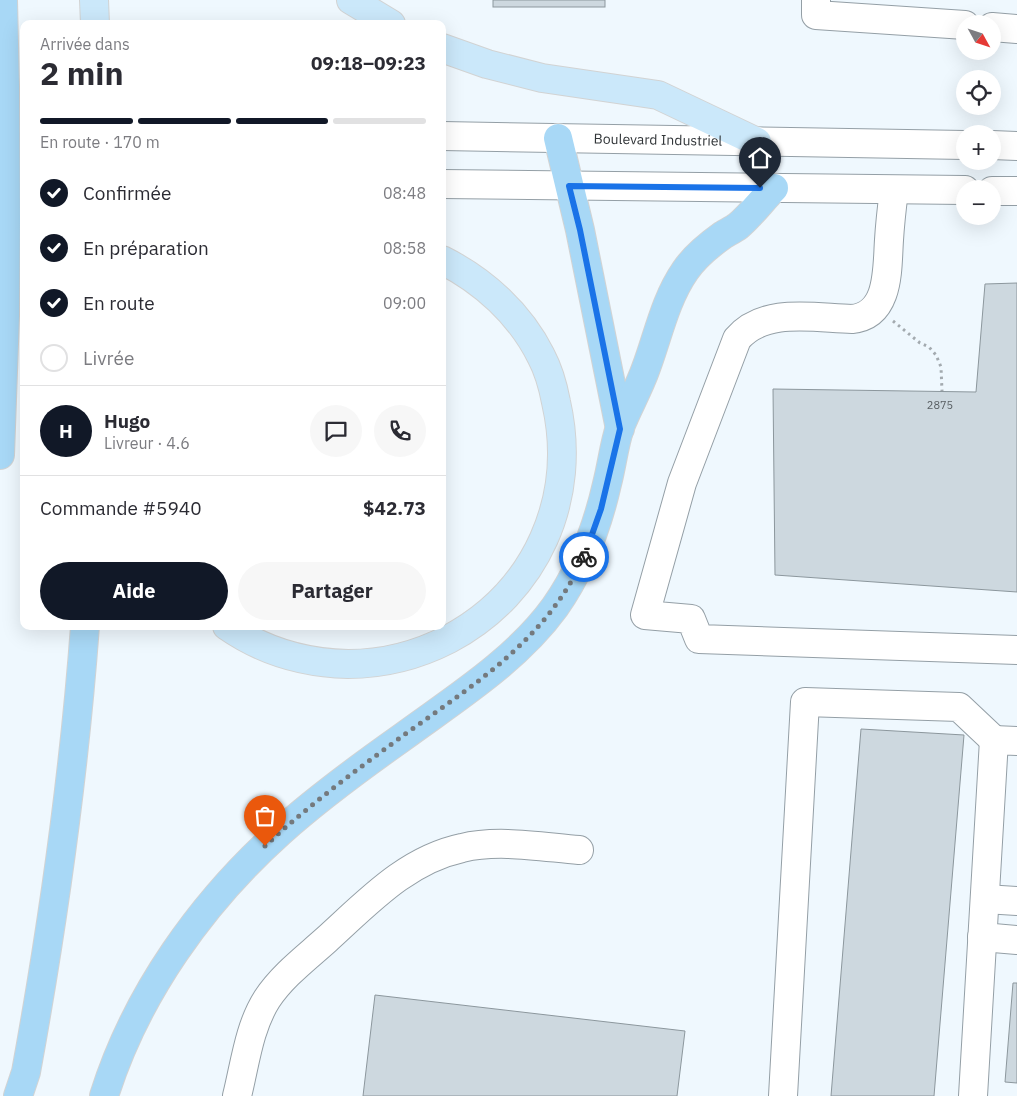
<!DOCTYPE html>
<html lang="fr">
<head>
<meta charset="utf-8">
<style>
  :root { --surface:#fff; --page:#f7f7f7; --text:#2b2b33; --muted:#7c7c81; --line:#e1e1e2; --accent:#111827 }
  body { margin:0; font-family:"IBM Plex Sans",sans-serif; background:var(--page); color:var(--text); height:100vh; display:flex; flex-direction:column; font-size:19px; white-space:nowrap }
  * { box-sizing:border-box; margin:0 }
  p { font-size:16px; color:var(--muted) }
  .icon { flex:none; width:28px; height:28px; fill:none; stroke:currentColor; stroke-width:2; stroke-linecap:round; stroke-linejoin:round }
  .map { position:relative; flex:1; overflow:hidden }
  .sheet { position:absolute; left:20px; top:20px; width:426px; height:610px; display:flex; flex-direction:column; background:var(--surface); border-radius:10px; box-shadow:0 5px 20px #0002 }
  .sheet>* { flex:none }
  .needle { width:32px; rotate:130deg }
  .controls { position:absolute; left:956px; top:15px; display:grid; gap:10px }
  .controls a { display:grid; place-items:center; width:45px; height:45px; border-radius:50%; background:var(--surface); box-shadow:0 5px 20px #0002; font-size:25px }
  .pin { position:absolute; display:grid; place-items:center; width:42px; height:42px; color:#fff; margin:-51px -21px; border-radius:50% 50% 50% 0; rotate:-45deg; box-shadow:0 0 5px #0007 }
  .pin .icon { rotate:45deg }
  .courier { position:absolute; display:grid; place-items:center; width:50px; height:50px; margin:-25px; border:4px solid #1a73e8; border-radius:50%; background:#fff; color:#222; box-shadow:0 1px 6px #0007 }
  .overview em { font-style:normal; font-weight:800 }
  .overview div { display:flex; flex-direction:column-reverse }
  .overview { display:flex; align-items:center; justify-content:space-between; height:85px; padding:0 20px }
  h1 { font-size:32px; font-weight:800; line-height:38px }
  .bar { display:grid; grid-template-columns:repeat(4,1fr); gap:8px 5px; align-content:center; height:60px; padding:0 20px }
  .bar i { height:6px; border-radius:4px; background:var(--line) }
  .bar .selected { background:var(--accent) }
  .bar p { grid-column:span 4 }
  .line { display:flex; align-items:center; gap:12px; padding:0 20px; border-top:1px solid var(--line) }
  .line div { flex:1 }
  .round { display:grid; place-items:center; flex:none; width:52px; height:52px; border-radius:26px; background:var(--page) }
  ol { padding:0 20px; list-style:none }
  li { display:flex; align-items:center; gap:15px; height:55px }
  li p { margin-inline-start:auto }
  li .icon { padding:5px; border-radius:50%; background:var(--accent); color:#fff; stroke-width:4 }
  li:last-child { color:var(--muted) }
  li i { width:28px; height:28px; border:2px solid var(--line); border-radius:50% }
  .action { display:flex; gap:10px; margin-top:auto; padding:10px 20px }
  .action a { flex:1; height:58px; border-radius:30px; background:var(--accent); color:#fff; font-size:20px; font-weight:800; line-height:58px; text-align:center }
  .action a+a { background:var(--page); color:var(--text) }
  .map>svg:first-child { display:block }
  .building { fill:#cdd8df; stroke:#8c979d }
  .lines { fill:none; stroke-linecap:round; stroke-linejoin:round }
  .minor-casing { stroke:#949fa6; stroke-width:30 }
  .major-casing { stroke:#d2d3d3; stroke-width:30 }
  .highway-casing { stroke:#d2d3d3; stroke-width:30 }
  .path { stroke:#a3aaaf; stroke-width:3; stroke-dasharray:2.5 4; stroke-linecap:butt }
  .minor { stroke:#fff; stroke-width:28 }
  .major { stroke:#cbe8fa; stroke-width:28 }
  .highway { stroke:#a8d8f6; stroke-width:28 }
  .highway-bridge-casing { stroke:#d2d3d3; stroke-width:30; stroke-linecap:butt }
  .highway-bridge { stroke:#a8d8f6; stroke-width:28 }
  .done { stroke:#74797d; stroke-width:5; stroke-dasharray:0 9 }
  .route { stroke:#1a73e8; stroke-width:6 }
  .labels { text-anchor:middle; stroke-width:5; stroke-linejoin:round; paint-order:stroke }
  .number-label { font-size:11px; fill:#585e62 }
  .street-label { font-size:14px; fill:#313538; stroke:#fff }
</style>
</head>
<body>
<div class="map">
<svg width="1017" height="1096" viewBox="0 0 1017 1096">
  <rect width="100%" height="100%" fill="#eff8fe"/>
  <g class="building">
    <rect x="493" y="0" width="112" height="7"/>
    <polygon points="1017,283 1017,592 775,575 773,389 976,392 985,284"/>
    <polygon points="861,729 964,735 934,1096 831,1096"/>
    <polygon points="1013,983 1017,983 1017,1083 1005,1082"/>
    <polygon points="375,995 685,1031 677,1096 363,1096"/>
  </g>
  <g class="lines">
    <g class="minor-casing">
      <g id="minor">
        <polyline points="816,0 816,15 965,25"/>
        <polyline points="992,27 1017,29"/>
        <path id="s1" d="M442,136L965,145"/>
        <polyline points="992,145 1017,146"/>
        <polyline points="0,177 24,177"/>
        <polyline points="442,184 965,190"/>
        <path d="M894,190C892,206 890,223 889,240C887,269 890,315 852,319C814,318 764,307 737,339L682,483L645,615L691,619L699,639L1017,650"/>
        <polyline points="992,191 1017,191"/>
        <polyline points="985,899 1017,901"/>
        <polyline points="982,937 1017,940"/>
        <path d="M237,1096C245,1064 249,1027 267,999C282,976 306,958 326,940C367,903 406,860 462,848C498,839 542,847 579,850"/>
        <polyline points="783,1096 805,702 959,707 994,740"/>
        <polyline points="973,1096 994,740 1017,741"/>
      </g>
    </g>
    <g class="major-casing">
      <g id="major">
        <polyline points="94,0 95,24"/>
        <polyline points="351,0 391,24"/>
        <polyline points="442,48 487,64 542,78 658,95 757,142"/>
        <path d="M227,626C263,651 305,663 348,664C383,664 418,655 449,639C537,592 578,498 556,402C553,386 549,371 541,356C520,314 484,281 442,260"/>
      </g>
    </g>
    <g class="highway-casing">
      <g id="highway">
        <polyline points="3,0 5,87"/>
        <polyline points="558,138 580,230 620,429"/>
        <polyline points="0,455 5,316 6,219"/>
        <path d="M18,1096L26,1072C53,924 74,776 85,626"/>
        <path d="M104,1096C136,994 202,902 280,832C318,798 359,768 400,739C453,700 516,661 555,607C581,570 597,528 607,484C612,465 614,445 620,427C628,407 639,388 646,368C658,336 665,300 685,271C695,256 709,245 723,235C728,232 734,229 738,226C751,215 762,200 774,188"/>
      </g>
    </g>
    <polyline class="path" points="893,321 920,343 929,347 936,355 941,367 942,391"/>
    <use href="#minor" class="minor"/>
    <use href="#major" class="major"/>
    <use href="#highway" class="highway"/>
    <g class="highway-bridge-casing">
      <polyline id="highway-bridge" points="5,87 6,219"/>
    </g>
    <use href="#highway-bridge" class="highway-bridge"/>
  </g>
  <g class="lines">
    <path class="done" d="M265,846C310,804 359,768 408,732C478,682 547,638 584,557"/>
    <polyline class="route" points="584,557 601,509 620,429 580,230 569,186 760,188"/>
  </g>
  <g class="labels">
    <g class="number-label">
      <text x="940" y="409">2875</text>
    </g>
    <g class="street-label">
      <text dy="5" stroke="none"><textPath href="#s1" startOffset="216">Boulevard Industriel</textPath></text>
    </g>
  </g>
</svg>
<div class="controls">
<a><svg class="needle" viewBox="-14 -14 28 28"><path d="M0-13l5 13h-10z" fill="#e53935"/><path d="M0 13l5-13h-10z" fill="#7c7c81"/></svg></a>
<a><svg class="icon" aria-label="locate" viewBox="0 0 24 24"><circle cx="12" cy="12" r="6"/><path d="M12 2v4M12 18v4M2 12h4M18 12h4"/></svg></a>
<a>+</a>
<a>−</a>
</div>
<div class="pin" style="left:265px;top:846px;background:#ea580c"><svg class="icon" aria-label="bag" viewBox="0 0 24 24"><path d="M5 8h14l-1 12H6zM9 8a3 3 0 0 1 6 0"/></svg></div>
<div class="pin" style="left:760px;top:188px;background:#1f2937"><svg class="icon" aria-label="home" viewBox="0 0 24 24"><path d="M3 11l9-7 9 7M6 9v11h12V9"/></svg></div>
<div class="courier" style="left:584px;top:557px"><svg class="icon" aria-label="bike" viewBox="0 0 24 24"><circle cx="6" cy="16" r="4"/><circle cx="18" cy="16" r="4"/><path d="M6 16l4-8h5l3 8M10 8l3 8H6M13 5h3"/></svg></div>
<section class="sheet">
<div class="overview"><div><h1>2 min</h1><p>Arrivée dans</p></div><em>09:18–09:23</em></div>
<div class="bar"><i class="selected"></i><i class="selected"></i><i class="selected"></i><i></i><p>En route · 170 m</p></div>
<ol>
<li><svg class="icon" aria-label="check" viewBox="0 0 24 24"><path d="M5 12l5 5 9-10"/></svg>Confirmée<p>08:48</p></li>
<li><svg class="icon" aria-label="check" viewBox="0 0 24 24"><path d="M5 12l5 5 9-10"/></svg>En préparation<p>08:58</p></li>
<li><svg class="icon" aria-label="check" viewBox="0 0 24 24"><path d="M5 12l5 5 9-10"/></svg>En route<p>09:00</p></li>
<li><i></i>Livrée</li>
</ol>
<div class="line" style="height:90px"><b class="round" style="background:var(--accent);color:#fff">H</b><div><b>Hugo</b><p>Livreur · 4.6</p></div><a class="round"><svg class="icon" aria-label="chat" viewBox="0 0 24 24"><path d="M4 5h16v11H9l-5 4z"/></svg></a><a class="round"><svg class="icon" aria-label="phone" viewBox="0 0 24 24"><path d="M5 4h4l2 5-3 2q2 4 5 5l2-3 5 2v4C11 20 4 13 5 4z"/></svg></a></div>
<div class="line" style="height:65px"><div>Commande #5940</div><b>$42.73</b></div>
<div class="action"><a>Aide</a><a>Partager</a></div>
</section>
</div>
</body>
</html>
